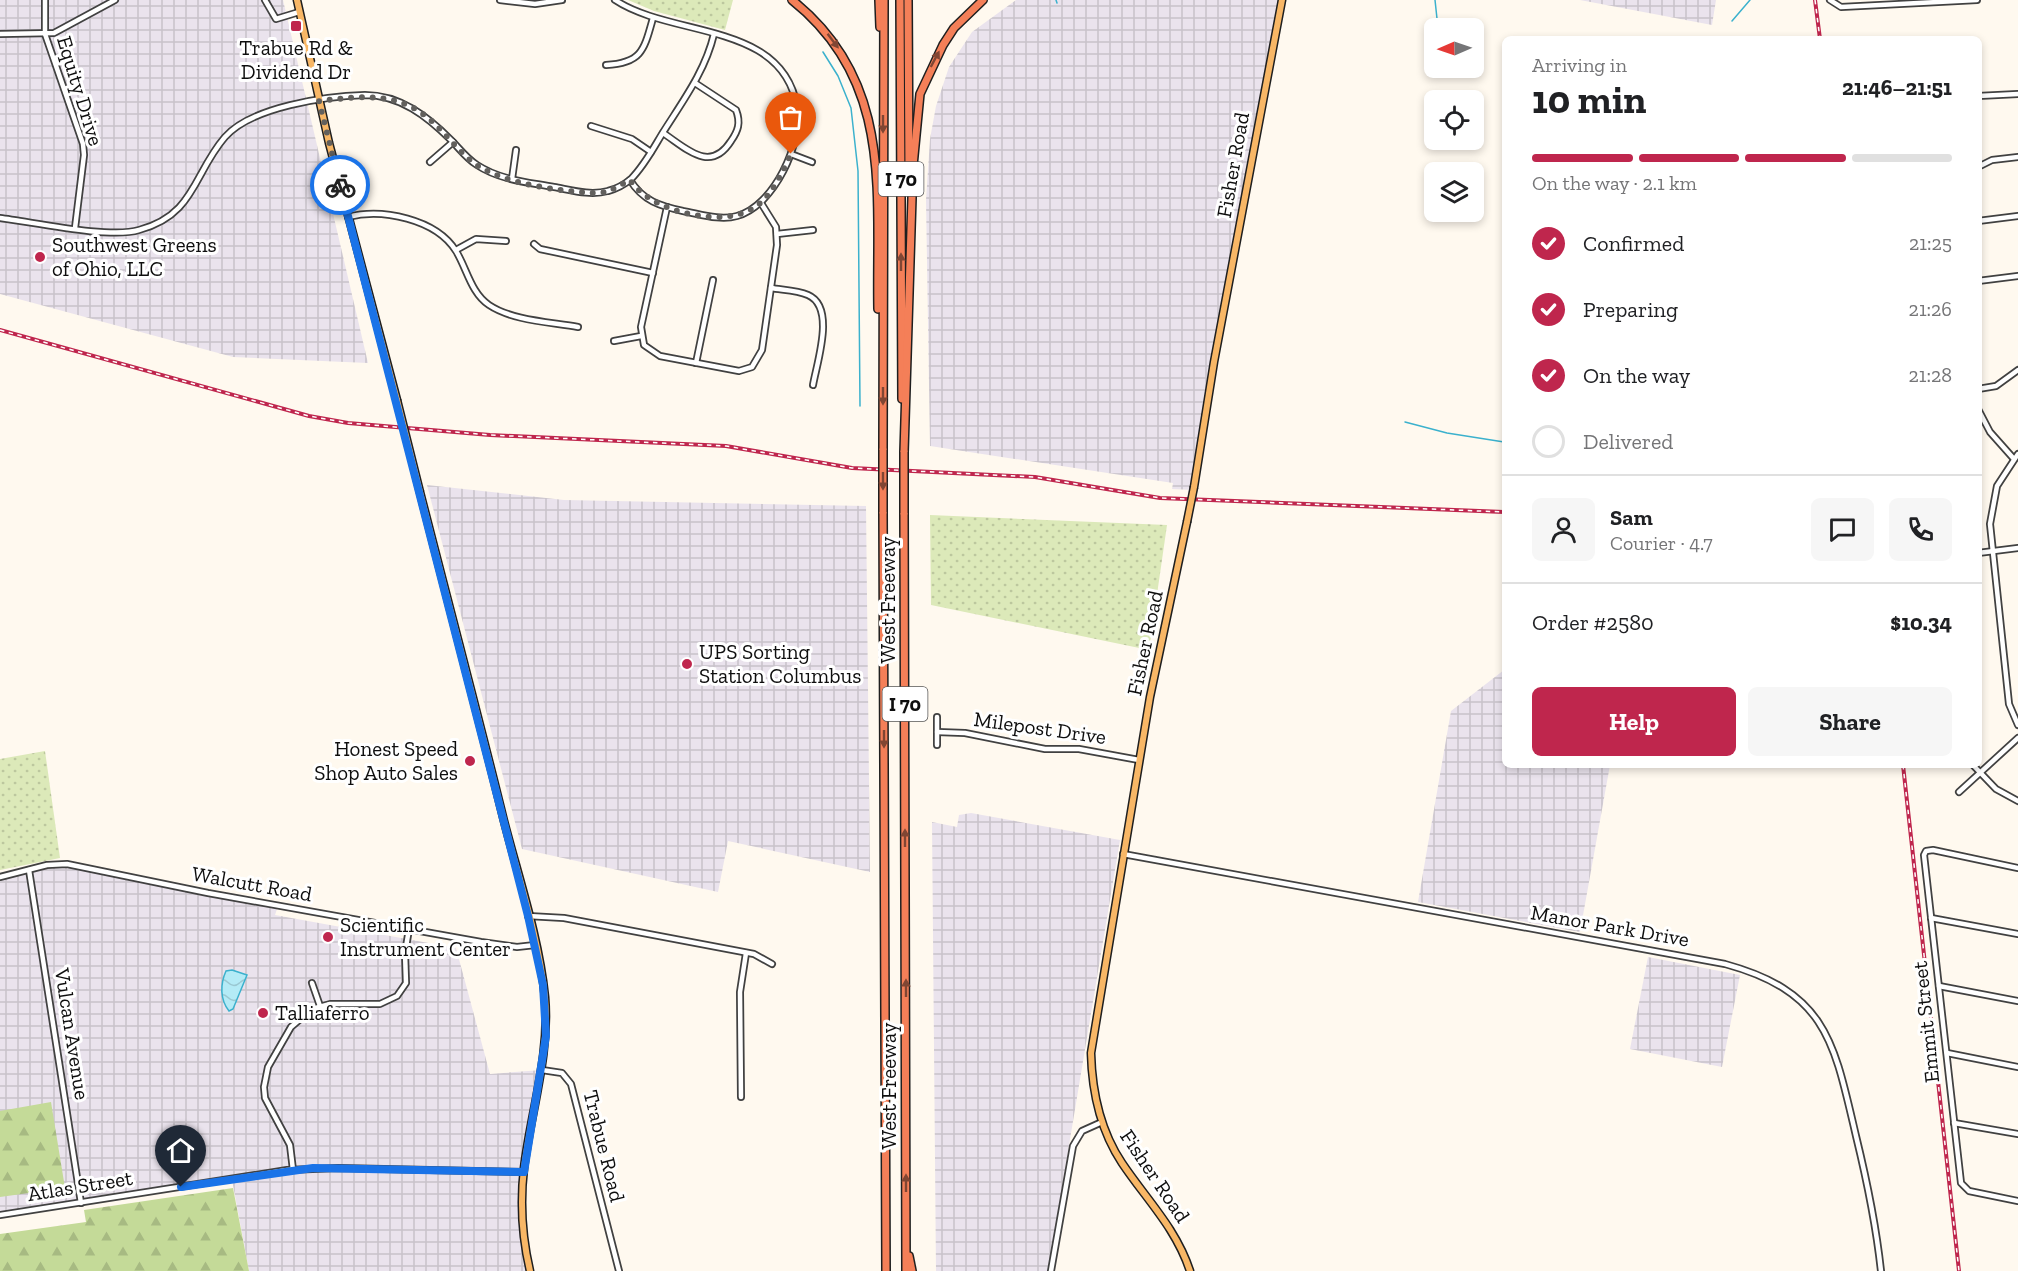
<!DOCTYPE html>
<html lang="en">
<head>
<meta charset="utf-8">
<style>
  :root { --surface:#fff; --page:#f6f6f6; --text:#202124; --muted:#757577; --line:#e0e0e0; --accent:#bf264d }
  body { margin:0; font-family:"Zilla Slab",serif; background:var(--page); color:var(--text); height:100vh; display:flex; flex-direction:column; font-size:22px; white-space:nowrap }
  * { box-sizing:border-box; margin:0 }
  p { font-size:20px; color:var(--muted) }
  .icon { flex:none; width:33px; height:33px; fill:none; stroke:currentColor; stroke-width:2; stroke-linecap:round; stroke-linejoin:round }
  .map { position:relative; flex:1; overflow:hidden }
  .panel { position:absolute; left:1502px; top:36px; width:480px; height:732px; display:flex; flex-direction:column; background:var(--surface); border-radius:9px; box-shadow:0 3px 9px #0003 }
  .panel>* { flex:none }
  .needle { width:39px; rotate:268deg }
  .buttons { position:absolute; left:1424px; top:18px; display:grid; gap:12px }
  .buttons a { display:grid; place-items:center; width:60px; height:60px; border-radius:9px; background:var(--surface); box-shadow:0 3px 9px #0003; font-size:30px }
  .pin { position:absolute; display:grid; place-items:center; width:51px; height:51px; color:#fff; margin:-62px -26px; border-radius:50% 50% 50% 0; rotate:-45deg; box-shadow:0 0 6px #0007 }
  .pin .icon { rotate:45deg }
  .courier { position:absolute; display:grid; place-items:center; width:60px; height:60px; margin:-30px; border:4px solid #1a73e8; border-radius:50%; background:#fff; color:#222; box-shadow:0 2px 8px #0007 }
  .headline em { font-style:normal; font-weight:800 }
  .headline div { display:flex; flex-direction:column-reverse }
  .headline { display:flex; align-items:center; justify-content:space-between; height:102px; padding:0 30px }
  h1 { font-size:39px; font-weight:800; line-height:45px }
  .bar { display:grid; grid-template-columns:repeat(4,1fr); gap:9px 6px; align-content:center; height:72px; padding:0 30px }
  .bar i { height:8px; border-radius:4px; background:var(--line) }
  .bar .on { background:var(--accent) }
  .bar p { grid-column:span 4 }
  .line { display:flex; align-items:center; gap:15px; padding:0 30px; border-top:2px solid var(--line) }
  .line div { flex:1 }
  .round { display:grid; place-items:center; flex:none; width:63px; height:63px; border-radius:9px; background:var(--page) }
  ol { padding:0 30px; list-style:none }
  li { display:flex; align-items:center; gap:18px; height:66px }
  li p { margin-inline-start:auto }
  li .icon { padding:6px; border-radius:50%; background:var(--accent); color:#fff; stroke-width:4 }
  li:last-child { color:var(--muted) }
  li i { width:33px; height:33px; border:3px solid var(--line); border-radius:50% }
  .action { display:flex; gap:12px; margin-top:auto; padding:12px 30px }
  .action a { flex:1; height:69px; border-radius:9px; background:var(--accent); color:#fff; font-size:24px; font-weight:800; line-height:69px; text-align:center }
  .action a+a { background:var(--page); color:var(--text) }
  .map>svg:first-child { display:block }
  .industrial { fill:url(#industrial-grid) }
  .green { fill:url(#green-dots) }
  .forest { fill:url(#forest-firs) }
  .water { fill:url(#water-waves); stroke:#3bb1cd; stroke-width:1.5 }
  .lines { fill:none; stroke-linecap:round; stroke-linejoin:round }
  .stream { stroke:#3bb1cd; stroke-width:1.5 }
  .minor-casing { stroke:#414141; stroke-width:8 }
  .major-casing { stroke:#1f1f1f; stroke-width:9 }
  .highway-casing { stroke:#1f1f1f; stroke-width:10 }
  .minor { stroke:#fff; stroke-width:4.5 }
  .major { stroke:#f8b766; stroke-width:6 }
  .highway { stroke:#f47f58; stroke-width:7 }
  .rail-casing { stroke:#bf264d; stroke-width:4 }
  .rail { stroke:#fff; stroke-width:1.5; stroke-dasharray:4.5; stroke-linecap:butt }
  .major-bridge-casing { stroke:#1f1f1f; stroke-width:9; stroke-linecap:butt }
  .highway-bridge-casing { stroke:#1f1f1f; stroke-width:10; stroke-linecap:butt }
  .major-bridge { stroke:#f8b766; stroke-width:6 }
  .highway-bridge { stroke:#f47f58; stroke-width:7 }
  .oneway { fill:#814633 }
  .done { stroke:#62605d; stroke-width:6; stroke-dasharray:0 10.8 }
  .route { stroke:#1a73e8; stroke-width:8 }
  .poi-dot { fill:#bf264d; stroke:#fff; stroke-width:2 }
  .labels { text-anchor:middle; stroke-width:6; stroke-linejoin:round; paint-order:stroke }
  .shield { fill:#fff; stroke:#565656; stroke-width:1.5 }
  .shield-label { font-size:20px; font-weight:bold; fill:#0e0e0e }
  .poi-label { font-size:21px; fill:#0e0e0e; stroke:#fff; text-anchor:start }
  .street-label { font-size:21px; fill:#0e0e0e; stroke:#fff }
</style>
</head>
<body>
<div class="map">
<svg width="2018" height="1271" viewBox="0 0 2018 1271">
  <defs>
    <pattern id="industrial-grid" width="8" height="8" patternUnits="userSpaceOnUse" patternTransform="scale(1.5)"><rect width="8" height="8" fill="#eae3ed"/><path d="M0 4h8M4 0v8" fill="none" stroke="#c8c2ca"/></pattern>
    <pattern id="green-dots" width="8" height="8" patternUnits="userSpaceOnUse" patternTransform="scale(1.5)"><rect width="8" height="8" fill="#dce9b9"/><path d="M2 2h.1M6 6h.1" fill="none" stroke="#bcc79e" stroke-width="1.8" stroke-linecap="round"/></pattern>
    <pattern id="forest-firs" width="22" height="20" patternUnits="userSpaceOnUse" patternTransform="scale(1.5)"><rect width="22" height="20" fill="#c4da98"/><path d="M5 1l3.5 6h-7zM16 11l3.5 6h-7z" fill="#a7ba82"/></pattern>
    <pattern id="water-waves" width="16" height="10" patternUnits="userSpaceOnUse" patternTransform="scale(1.5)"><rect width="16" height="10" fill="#b4ebf6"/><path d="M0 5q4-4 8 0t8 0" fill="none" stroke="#9ac8d2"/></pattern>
  </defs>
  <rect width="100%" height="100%" fill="#fff9ef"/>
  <g class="industrial">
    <polygon points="0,0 283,0 368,363 233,357 0,294"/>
    <polygon points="1016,0 1282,0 1193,490 1172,489 1173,483 930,446 926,200 930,139 936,106 949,67 972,32"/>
    <polygon points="1580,0 1716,0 1712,25"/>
    <polygon points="427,485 564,500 866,506 870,872 728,841 718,892 522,849"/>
    <polygon points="1504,670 1504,765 1610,765 1580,932 1418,902 1451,711"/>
    <polygon points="971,813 1120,840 1048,1271 936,1271 932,822 957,827 959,815"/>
    <polygon points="61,864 278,906 275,915 456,948 490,1074 542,1070 522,1198 530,1271 249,1271 232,1180 0,1215 0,877"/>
    <polygon points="1648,957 1740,975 1722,1067 1630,1049"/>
  </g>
  <g class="green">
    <polygon points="628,0 733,0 725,30 654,11"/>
    <polygon points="930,515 1167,525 1149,650 931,605"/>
    <polygon points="45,751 60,858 0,870 0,759"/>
  </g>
  <g class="forest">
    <polygon points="51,1102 65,1188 0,1197 0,1111"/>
    <polygon points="233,1188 249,1271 0,1271 0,1234 86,1222 84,1210"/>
  </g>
  <path class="water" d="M232,970L247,975L233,1009L229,1011C220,1000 220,984 226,971Z"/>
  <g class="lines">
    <g class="stream">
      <polyline points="1056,0 1057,3"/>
      <polyline points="1435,0 1438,28"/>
      <polyline points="1732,21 1750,0"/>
      <polyline points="823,52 838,76 851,108 858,171 860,406"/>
      <polyline points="1432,63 1434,51"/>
      <polyline points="1405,422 1447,433 1504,442"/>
    </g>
    <g class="minor-casing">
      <g id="minor">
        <polyline points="45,0 45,34 83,144 84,155 75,228"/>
        <polyline points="265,0 276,19 299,12"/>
        <polyline points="500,0 535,4 562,0"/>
        <path d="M615,0C672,38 783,21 797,107C803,143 774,206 737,216C720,221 700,214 683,211C660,206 643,201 630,180"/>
        <polyline points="1830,0 1841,7 1977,0"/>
        <polyline points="0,34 54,33 115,0"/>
        <path d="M606,65C642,63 644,50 653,18"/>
        <polyline points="1978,96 2018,94"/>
        <polyline points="591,126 632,139 651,152"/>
        <path d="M663,133C686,148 710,174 731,141C738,131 741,123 736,110L695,83"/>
        <polyline points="791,154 812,162"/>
        <polyline points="430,162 453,142"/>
        <polyline points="1978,167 1992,160 2018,157"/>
        <polyline points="512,179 516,150"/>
        <polyline points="667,207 641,327 644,345 660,356 739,371 752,367 762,350 777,245 776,227 761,203"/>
        <path d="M348,217C382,208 436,219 456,251C467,269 471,293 489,305C513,321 551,322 578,327"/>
        <path d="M0,218C33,222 110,239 139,230C195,215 193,174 225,137C251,107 326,96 365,95C400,95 427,116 451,140C459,148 466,158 477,165C500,180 527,182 554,187C571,190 590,196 608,191C616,189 625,184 631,179C644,166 653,149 662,134C682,102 705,72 714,34"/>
        <polyline points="1978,221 2018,216"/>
        <polyline points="777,234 813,230"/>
        <polyline points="534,244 540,249 653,273"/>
        <polyline points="456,250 476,239 506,241"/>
        <polyline points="1978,281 2018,276"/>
        <path d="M771,288C783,290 797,290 808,295C836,307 817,362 813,385"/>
        <polyline points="614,341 641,336"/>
        <polyline points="696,363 713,280"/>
        <polyline points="1978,389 1996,386 2018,370"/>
        <polyline points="1978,409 1990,432 2014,459"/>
        <polyline points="2018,454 1997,486 1990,524 2009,704 2018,725"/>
        <polyline points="1978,553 2018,548"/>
        <polyline points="937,717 937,745"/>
        <polyline points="937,732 965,733 1045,749 1079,749 1139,760"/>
        <polyline points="1973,765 1996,789 2018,801"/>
        <polyline points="1959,792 2018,738"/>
        <path d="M1123,854L1725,964C1827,992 1834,1042 1856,1136C1867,1181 1876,1225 1881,1271"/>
        <polyline points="2018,868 1933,850 1926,851 1924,855 1961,1183 1969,1191 2018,1201"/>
        <polyline points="29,870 81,1203"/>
        <polyline points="0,877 47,865 67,864 208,893 481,942 517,947 535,945"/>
        <polyline points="528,916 564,918 754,954 772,964"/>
        <polyline points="1931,918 2018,934"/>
        <polyline points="312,983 320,1006"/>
        <polyline points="1939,986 2018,1001"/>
        <polyline points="1947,1053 2018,1067"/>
        <polyline points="542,1070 562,1073 571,1084 619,1271"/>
        <polyline points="741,1097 740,992 746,953"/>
        <polyline points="1954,1123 2018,1134"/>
        <polyline points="293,1170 290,1145 265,1098 264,1087 268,1067 291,1027 312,1009 330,1004 380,1004 397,996 406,983 405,953 409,929"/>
        <polyline points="0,1215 287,1170 338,1168 524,1172"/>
        <polyline points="1051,1271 1073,1146 1082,1131 1102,1122"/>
      </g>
    </g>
    <g class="major-casing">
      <g id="major">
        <polyline points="297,0 329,143 397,400"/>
        <polyline points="1194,487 1214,362 1282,0"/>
        <path d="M420,492C448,602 477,711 504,821C519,879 539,938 545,997C550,1055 531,1111 524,1168C520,1202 522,1237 530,1271"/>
        <path d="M1187,522L1150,697L1091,1053C1092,1092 1100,1130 1122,1163C1146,1199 1176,1228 1190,1271"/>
      </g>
    </g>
    <g class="highway-casing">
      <g id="highway">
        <path d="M792,0C894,81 876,193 878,309"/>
        <polyline points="879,0 880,27"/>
        <polyline points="900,0 902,399"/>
        <polyline points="908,0 909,174"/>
        <polyline points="883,450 884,0"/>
        <polyline points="904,452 913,166 920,94 943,45 954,28 983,0"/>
        <polyline points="883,512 886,1271"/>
        <polyline points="904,513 906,1271"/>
        <polyline points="909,1256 912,1271"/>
      </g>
    </g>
    <use href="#minor" class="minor"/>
    <use href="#major" class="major"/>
    <use href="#highway" class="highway"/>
    <g class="rail-casing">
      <g id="rail">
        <polyline points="1815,0 1820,39"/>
        <polyline points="0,330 309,416 348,423 490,435 726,446 852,468 1035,477 1160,498 1504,512"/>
        <polyline points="1903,765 1959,1271"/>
      </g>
    </g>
    <use href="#rail" class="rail"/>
    <g class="major-bridge-casing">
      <g id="major-bridge">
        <polyline points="397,400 420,492"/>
        <polyline points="1187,522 1194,487"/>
      </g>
    </g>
    <g class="highway-bridge-casing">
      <g id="highway-bridge">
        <polyline points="904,452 904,513"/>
        <polyline points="883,512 883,450"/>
      </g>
    </g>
    <use href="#major-bridge" class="major-bridge"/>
    <use href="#highway-bridge" class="highway-bridge"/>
  </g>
  <defs><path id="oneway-solid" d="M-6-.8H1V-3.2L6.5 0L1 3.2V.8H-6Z" transform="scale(1.5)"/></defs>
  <g class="oneway">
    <use href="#oneway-solid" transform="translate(833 41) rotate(53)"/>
    <use href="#oneway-solid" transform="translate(935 59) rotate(-62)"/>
    <use href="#oneway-solid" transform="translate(883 124) rotate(90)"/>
    <use href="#oneway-solid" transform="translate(901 262) rotate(-90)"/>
    <use href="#oneway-solid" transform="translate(883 396) rotate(90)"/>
    <use href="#oneway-solid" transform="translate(883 481) rotate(90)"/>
    <use href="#oneway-solid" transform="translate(884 739) rotate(90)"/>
    <use href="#oneway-solid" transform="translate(905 838) rotate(-90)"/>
    <use href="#oneway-solid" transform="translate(906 988) rotate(-90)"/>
    <use href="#oneway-solid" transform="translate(906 1183) rotate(-90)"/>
  </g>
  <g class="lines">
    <path class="done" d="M340,185L319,101C365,96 402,90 438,127C451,140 463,156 478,166C507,184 559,191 593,193L607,192L630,180C651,212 723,229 755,207C772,196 782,172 791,154"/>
    <polyline class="route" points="181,1187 313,1168 524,1172 546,1036 543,985 528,916 340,185"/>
  </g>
  <g class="poi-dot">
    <rect x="290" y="20" width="12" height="12" rx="3"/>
    <circle cx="40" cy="257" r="6"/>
    <circle cx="687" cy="664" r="6"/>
    <circle cx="470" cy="761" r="6"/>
    <circle cx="328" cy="937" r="6"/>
    <circle cx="263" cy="1013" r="6"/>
  </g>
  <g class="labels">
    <g class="shield">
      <rect x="878.5" y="162" width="45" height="34" rx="4.5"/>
      <rect x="882.5" y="687" width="45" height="34" rx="4.5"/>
    </g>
    <g class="shield-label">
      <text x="901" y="186">I 70</text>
      <text x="905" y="711">I 70</text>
    </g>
    <g class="poi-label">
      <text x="296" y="55" text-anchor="middle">Trabue Rd &amp;<tspan x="296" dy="24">Dividend Dr</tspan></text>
      <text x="52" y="252">Southwest Greens<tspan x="52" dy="24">of Ohio, LLC</tspan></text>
      <text x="699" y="659">UPS Sorting<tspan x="699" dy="24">Station Columbus</tspan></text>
      <text x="458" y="756" text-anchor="end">Honest Speed<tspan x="458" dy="24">Shop Auto Sales</tspan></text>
      <text x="340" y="932">Scientific<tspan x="340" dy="24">Instrument Center</tspan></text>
      <text x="275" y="1020">Talliaferro</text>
    </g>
    <g class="street-label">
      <text transform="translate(80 91) rotate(73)" y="7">Equity Drive</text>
      <text transform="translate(1233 165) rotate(-80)" y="7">Fisher Road</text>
      <text transform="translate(888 600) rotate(-90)" y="7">West Freeway</text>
      <text transform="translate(1145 643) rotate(-78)" y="7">Fisher Road</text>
      <text transform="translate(1040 728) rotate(8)" y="7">Milepost Drive</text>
      <text transform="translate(252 884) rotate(10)" y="7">Walcutt Road</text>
      <text transform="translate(1610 926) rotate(10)" y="7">Manor Park Drive</text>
      <text transform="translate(1926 1022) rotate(-96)" y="7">Emmit Street</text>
      <text transform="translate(72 1034) rotate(81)" y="7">Vulcan Avenue</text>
      <text transform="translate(889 1086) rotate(-90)" y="7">West Freeway</text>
      <text transform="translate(604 1146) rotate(76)" y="7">Trabue Road</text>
      <text transform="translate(1155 1176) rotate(56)" y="7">Fisher Road</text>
      <text transform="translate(80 1186) rotate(-9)" y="7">Atlas Street</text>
    </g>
  </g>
</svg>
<div class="buttons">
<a><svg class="needle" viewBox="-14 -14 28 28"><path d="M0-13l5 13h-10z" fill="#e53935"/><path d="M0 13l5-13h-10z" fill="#757577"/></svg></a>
<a><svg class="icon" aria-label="locate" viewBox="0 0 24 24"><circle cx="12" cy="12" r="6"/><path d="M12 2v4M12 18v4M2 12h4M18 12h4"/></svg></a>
<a><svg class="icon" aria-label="layers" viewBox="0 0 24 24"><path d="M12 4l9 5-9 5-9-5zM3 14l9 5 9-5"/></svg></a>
</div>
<div class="pin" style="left:791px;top:154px;background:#ea580c"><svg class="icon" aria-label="bag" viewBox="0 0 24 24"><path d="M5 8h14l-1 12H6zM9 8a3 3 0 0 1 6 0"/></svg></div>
<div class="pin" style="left:181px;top:1187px;background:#1f2937"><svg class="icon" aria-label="home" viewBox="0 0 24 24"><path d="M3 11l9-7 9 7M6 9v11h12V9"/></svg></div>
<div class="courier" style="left:340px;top:185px"><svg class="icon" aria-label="bike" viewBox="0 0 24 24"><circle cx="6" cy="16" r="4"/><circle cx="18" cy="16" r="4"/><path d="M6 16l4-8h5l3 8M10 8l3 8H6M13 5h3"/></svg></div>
<section class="panel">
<div class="headline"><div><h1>10 min</h1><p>Arriving in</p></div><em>21:46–21:51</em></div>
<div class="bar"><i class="on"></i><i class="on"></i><i class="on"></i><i></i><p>On the way · 2.1 km</p></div>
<ol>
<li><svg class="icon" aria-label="check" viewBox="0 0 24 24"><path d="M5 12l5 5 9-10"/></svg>Confirmed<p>21:25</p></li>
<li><svg class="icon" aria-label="check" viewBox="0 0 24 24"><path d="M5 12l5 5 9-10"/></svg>Preparing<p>21:26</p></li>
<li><svg class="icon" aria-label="check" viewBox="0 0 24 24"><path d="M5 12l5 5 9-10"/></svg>On the way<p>21:28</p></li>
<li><i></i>Delivered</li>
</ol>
<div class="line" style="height:108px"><a class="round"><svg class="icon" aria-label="person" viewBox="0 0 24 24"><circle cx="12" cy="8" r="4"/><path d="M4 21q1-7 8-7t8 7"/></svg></a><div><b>Sam</b><p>Courier · 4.7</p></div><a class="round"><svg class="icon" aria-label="chat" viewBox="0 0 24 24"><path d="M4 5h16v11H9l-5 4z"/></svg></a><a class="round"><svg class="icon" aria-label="phone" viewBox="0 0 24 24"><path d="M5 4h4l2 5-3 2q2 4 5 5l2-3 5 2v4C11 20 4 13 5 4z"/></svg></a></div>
<div class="line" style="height:78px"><div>Order #2580</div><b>$10.34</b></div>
<div class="action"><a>Help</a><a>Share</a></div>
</section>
</div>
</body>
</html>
